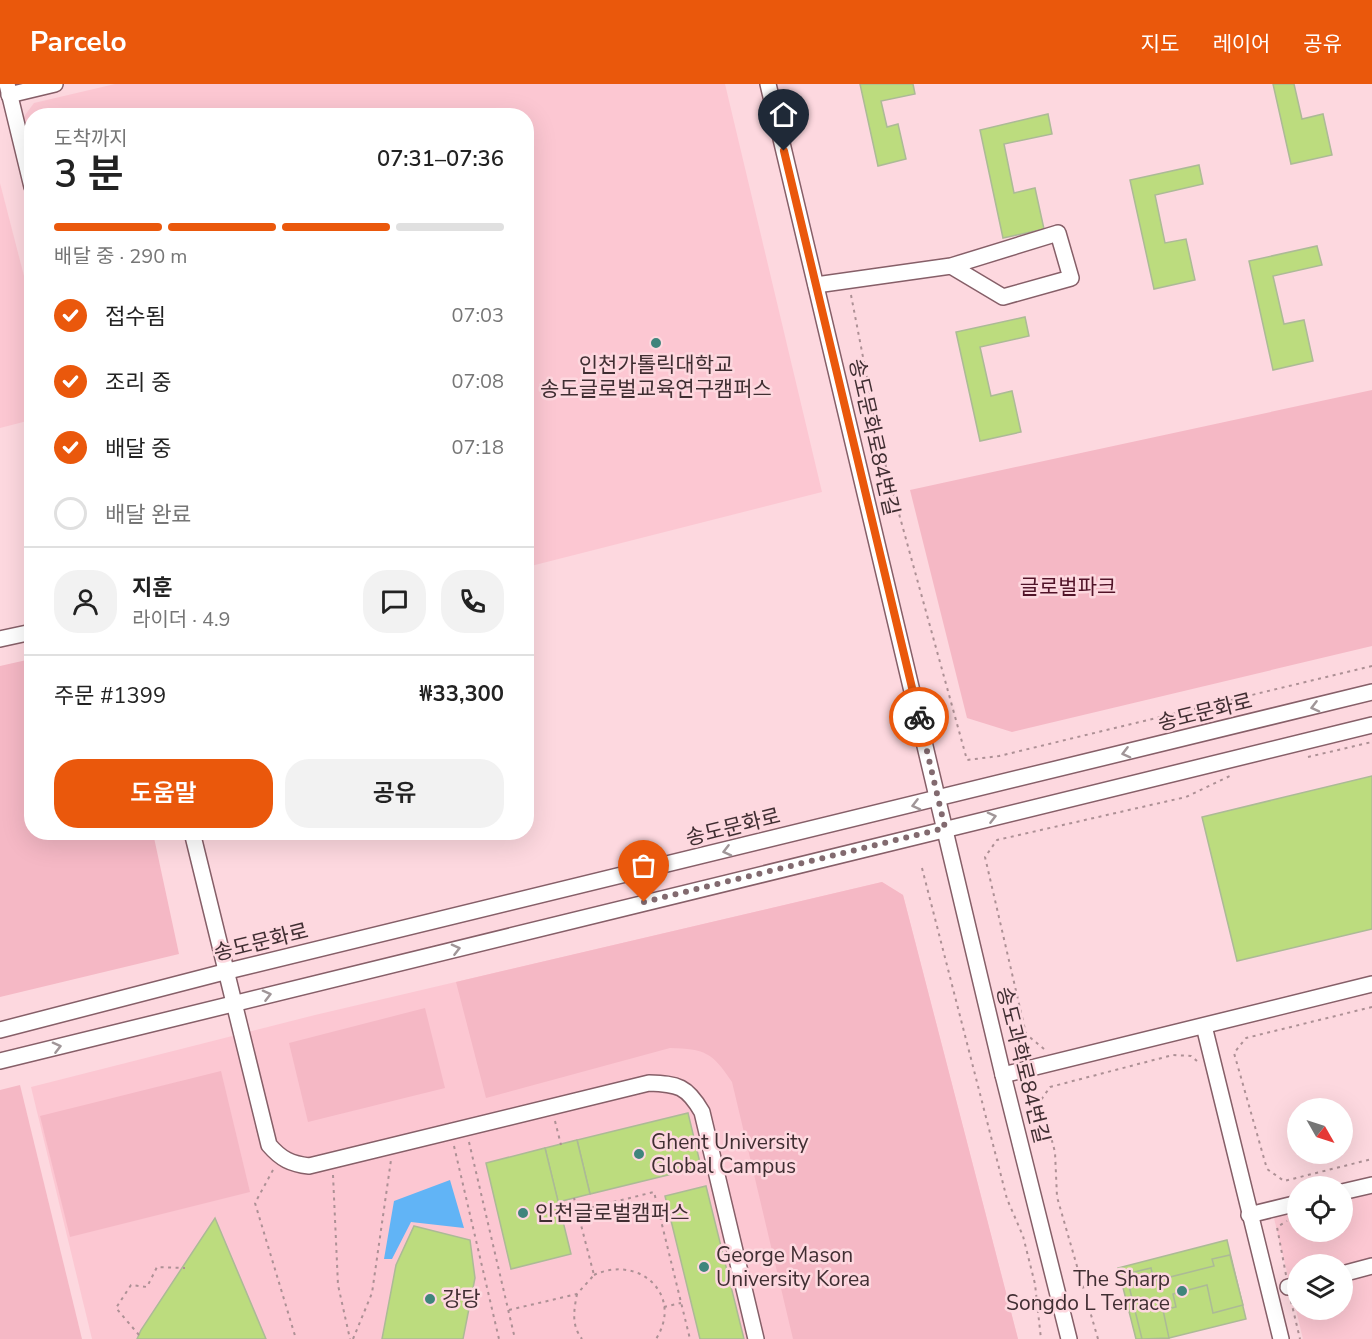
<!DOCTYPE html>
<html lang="ko">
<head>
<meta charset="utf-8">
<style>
  :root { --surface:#fff; --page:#f2f2f2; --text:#222; --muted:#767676; --line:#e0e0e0; --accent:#ea580c }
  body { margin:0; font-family:"Nunito Sans","Noto Sans KR",sans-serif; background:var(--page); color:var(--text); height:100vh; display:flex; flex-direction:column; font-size:22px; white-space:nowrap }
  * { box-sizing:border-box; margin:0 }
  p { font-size:20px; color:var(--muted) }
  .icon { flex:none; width:33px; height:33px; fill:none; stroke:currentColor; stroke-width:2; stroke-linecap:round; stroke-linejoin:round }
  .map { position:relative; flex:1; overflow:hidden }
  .sheet { position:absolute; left:24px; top:24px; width:510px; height:732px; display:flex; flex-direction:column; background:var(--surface); border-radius:24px; box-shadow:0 6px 24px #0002 }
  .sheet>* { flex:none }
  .needle { width:39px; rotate:129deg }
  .buttons { position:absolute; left:1287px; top:1014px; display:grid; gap:12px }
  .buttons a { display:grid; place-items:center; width:66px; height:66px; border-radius:50%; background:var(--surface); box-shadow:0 6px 24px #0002; font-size:30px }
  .pin { position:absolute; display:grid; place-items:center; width:51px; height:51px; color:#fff; margin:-62px -26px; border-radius:50% 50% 50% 0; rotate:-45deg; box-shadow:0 0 6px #0007 }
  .pin .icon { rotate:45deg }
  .courier { position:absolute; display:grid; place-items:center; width:60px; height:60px; margin:-30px; border:4px solid #ea580c; border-radius:50%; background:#fff; color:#222; box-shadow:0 2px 8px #0007 }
  .overview em { font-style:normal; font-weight:600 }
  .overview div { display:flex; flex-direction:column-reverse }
  .overview { display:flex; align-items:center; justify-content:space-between; height:102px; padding:0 30px }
  h1 { font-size:39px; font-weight:600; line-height:45px }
  .bar { display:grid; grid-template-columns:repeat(4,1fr); gap:9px 6px; align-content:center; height:72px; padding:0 30px }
  .bar i { height:8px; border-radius:4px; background:var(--line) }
  .bar .current { background:var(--accent) }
  .bar p { grid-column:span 4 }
  .line { display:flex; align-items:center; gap:15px; padding:0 30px; border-top:2px solid var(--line) }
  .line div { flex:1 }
  .round { display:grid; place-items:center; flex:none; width:63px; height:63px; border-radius:24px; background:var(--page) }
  ol { padding:0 30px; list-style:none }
  li { display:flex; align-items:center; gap:18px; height:66px }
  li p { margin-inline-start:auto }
  li .icon { padding:6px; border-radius:50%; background:var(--accent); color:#fff; stroke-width:4 }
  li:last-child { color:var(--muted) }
  li i { width:33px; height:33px; border:3px solid var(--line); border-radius:50% }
  .button { display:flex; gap:12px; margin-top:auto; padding:12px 30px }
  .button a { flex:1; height:69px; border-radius:24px; background:var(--accent); color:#fff; font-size:24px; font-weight:600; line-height:69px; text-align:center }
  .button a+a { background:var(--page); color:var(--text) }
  header { display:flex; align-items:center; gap:36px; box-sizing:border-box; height:84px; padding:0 30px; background:var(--accent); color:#fff }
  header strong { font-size:28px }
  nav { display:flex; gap:33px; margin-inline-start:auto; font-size:21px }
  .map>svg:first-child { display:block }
  .built { fill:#fcc7d2; fill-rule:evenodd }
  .green { fill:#f5b8c5 }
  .water { fill:#61b4f6 }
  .building { fill:#bcdc7e; stroke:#acba96; stroke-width:1.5 }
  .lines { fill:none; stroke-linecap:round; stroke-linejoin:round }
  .minor-casing { stroke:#865f68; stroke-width:18 }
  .path { stroke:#ad9095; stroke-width:2; stroke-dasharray:3 4.5; stroke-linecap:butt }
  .minor { stroke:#fff; stroke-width:15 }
  .oneway { stroke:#a09698 }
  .done { stroke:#826a6f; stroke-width:6; stroke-dasharray:0 10.8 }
  .route { stroke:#ea580c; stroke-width:8 }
  .poi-dot { fill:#3f857c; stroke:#fdd8df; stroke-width:2 }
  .labels { text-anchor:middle; stroke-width:5; stroke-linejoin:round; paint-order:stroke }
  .poi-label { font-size:21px; fill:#402e32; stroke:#fdd8df; text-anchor:start }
  .street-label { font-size:21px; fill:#402e32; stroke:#fdd8df }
  .park-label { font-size:21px; fill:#511328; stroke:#fdd8df }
</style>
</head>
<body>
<header>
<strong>Parcelo</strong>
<nav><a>지도</a><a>레이어</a><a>공유</a></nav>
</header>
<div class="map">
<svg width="1372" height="1255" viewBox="0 0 1372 1255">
  <rect width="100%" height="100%" fill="#fdd8df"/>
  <g class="built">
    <polygon points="115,0 725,0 822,408 527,483 526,32 32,32 31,109 17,42 34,19"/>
    <polygon points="0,99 32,223 31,336 0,344"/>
    <polygon points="882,798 903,811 1018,1255 92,1255 31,1003 315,931"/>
    <path d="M1372,1104V1255H1303L1272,1126L1297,1121L1298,1148H1342L1343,1111ZM1298,1180H1342V1226H1298Z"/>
  </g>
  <g class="green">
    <polygon points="1372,306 1372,562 1012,648 967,634 910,406"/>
    <polygon points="31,575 32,748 153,749 179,870 0,913 0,582"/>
    <path d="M882,798L903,811L1018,1255H793L732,998C712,968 705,965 670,964L486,1014L456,898Z"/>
    <polygon points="425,924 445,1004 308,1038 289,959"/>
    <polygon points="221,987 250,1108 70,1153 40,1032"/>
    <polygon points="20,1001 82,1255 0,1255 0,1006"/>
  </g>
  <polygon class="water" points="450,1096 464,1144 411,1138 392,1175 384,1175 394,1117"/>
  <g class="building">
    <polygon points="860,0 913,0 915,10 881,17 887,43 898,40 906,75 878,82"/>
    <polygon points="1273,0 1294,0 1302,35 1323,30 1332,71 1291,80"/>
    <polygon points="1048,30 1052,50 1004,60 1014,109 1035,104 1044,145 1003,154 980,46"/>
    <polygon points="1199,81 1203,100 1155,111 1165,159 1186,155 1195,196 1154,205 1130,96"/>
    <polygon points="1317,162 1322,181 1273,192 1284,240 1304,236 1313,277 1273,286 1249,177"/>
    <polygon points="1025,233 1029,252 980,263 991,312 1012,307 1021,348 980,357 956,248"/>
    <polygon points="1372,692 1372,845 1237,877 1202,733"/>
    <polygon points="688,1029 701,1083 590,1110 577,1056"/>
    <polygon points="577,1056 590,1110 558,1118 545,1064"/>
    <polygon points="545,1064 571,1170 511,1185 486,1079"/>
    <polygon points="706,1102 744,1255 700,1255 665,1112"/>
    <polygon points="215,1134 266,1255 137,1255 141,1246"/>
    <polygon points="414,1142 470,1156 475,1194 463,1255 382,1255 396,1181"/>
    <polygon points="1227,1156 1246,1235 1165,1255 1136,1255 1118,1184"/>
    <polygon points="1230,1171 1243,1221 1213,1229 1207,1201 1173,1210 1176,1223 1163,1226 1169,1254 1142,1255 1126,1190 1151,1184 1154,1197 1214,1182 1212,1175"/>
  </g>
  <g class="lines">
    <g class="minor-casing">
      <g id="minor">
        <polyline points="7,0 32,103"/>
        <polyline points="768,0 1003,991 1069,1255"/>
        <polyline points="9,11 55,0"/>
        <polyline points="816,201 951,182 1003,213 1071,194 1058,149 951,182"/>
        <polyline points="0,555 32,548"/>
        <path d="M192,748L269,1061C281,1075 291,1080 309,1082L649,999C678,1000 687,1002 702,1028L756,1255"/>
        <polyline points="1204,942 1281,1255"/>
        <polyline points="0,946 228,887 1372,608"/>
        <polyline points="0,977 1372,641"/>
        <polyline points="1003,991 1372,900"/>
        <polyline points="1342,1108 1372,1101"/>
        <polyline points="1249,1131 1298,1119"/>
        <polyline points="1342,1190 1372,1182"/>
        <polyline points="1288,1203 1298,1201"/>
      </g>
    </g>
    <g class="path">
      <polyline points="851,211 880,361 967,676 999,672 1372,582"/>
      <polyline points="1308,673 1372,658"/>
      <polyline points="922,784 1007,1115 1023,1152 1035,1200 1041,1255"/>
      <polyline points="1372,923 1246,954 1234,969 1267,1085 1284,1097 1372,1075"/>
      <polyline points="1044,965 1026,950 985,773 997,756 1186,713 1232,691"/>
      <polyline points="555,1037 561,1061"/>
      <polyline points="469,1058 515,1255"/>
      <polyline points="454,1062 499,1255"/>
      <polyline points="273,1086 255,1119 296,1255"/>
      <polyline points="333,1091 338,1201 350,1255"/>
      <polyline points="577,1127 654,1108 690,1255"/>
      <path d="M594,1191C639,1170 684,1211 656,1255"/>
      <polyline points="1286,1191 1277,1143 1287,1137"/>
      <path d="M577,1210C574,1226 571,1241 582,1255"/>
      <polyline points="1291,1217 1300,1255"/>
      <polyline points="664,1223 681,1219"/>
      <polyline points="509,1226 577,1210 594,1191 574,1114"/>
      <polyline points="139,1251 116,1224 131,1201 147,1203 157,1183 185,1184"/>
      <polyline points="353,1255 372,1209 391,1076"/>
      <polyline points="1098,1255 1057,1113 1055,1068 1041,1016 1050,1003 1173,971 1191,972 1197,977"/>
    </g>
    <use href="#minor" class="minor"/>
  </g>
  <defs><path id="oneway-chevron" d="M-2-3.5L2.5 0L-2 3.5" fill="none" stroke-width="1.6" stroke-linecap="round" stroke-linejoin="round" transform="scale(1.5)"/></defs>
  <g class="oneway">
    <use href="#oneway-chevron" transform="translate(1315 623) rotate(166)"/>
    <use href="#oneway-chevron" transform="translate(1126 669) rotate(166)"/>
    <use href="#oneway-chevron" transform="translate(916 721) rotate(166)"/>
    <use href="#oneway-chevron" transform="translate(992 733) rotate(-14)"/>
    <use href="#oneway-chevron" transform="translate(727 767) rotate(166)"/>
    <use href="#oneway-chevron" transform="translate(456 865) rotate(-14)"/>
    <use href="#oneway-chevron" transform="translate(267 911) rotate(-14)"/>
    <use href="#oneway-chevron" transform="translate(57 963) rotate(-14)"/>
  </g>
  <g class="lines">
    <polyline class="done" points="644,818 945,744 919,633"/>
    <polyline class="route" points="784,67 919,633"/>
  </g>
  <g class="poi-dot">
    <circle cx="656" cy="259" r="6"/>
    <circle cx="639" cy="1070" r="6"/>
    <circle cx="523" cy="1129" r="6"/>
    <circle cx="704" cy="1183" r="6"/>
    <circle cx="1182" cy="1207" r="6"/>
    <circle cx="430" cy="1215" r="6"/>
  </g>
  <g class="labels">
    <g class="poi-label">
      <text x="656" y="288" text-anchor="middle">인천가톨릭대학교<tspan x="656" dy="24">송도글로벌교육연구캠퍼스</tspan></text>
      <text x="651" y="1065">Ghent University<tspan x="651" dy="24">Global Campus</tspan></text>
      <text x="535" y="1136">인천글로벌캠퍼스</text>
      <text x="716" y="1178">George Mason<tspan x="716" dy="24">University Korea</tspan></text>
      <text x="1170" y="1202" text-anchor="end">The Sharp<tspan x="1170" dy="24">Songdo L Terrace</tspan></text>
      <text x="442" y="1222">강당</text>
    </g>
    <g class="street-label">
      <text transform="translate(874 353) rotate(77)" y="7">송도문화로84번길</text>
      <text transform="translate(1205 628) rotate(-14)" y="7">송도문화로</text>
      <text transform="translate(733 743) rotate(-14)" y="7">송도문화로</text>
      <text transform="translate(261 858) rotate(-14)" y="7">송도문화로</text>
      <text transform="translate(1023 981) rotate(76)" y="7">송도과학로84번길</text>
    </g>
    <g class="park-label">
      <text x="1068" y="510">글로벌파크</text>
    </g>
  </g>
</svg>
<div class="buttons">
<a><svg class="needle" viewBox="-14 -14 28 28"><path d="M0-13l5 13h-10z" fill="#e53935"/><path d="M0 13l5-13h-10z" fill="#767676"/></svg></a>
<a><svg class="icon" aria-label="locate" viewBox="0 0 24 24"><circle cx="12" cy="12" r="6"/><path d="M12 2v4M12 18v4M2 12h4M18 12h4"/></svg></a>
<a><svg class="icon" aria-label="layers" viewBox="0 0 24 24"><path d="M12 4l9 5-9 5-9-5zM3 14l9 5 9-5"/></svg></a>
</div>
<div class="pin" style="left:644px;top:818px;background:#ea580c"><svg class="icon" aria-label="bag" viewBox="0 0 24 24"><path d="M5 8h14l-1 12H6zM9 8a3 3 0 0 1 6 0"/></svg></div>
<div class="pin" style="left:784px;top:67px;background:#1f2937"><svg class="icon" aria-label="home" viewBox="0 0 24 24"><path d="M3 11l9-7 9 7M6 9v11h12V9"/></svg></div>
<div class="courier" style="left:919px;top:633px"><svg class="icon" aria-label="bike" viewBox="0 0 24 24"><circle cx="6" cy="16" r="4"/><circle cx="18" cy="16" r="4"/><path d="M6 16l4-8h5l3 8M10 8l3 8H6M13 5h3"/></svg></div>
<section class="sheet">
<div class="overview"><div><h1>3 분</h1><p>도착까지</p></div><em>07:31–07:36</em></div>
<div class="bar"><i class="current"></i><i class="current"></i><i class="current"></i><i></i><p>배달 중 · 290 m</p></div>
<ol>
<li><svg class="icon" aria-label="check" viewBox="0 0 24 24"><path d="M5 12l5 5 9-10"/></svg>접수됨<p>07:03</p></li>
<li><svg class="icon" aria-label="check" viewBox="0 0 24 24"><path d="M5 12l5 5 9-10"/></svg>조리 중<p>07:08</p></li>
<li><svg class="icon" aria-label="check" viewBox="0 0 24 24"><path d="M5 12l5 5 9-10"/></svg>배달 중<p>07:18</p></li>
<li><i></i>배달 완료</li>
</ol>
<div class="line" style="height:108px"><a class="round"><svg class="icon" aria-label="person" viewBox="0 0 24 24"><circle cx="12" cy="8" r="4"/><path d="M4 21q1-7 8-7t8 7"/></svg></a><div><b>지훈</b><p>라이더 · 4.9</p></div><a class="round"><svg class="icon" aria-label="chat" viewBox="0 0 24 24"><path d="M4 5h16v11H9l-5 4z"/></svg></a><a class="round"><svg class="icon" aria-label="phone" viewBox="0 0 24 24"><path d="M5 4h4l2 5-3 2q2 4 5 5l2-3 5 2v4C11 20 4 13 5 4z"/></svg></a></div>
<div class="line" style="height:78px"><div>주문 #1399</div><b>₩33,300</b></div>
<div class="button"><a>도움말</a><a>공유</a></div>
</section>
</div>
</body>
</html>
